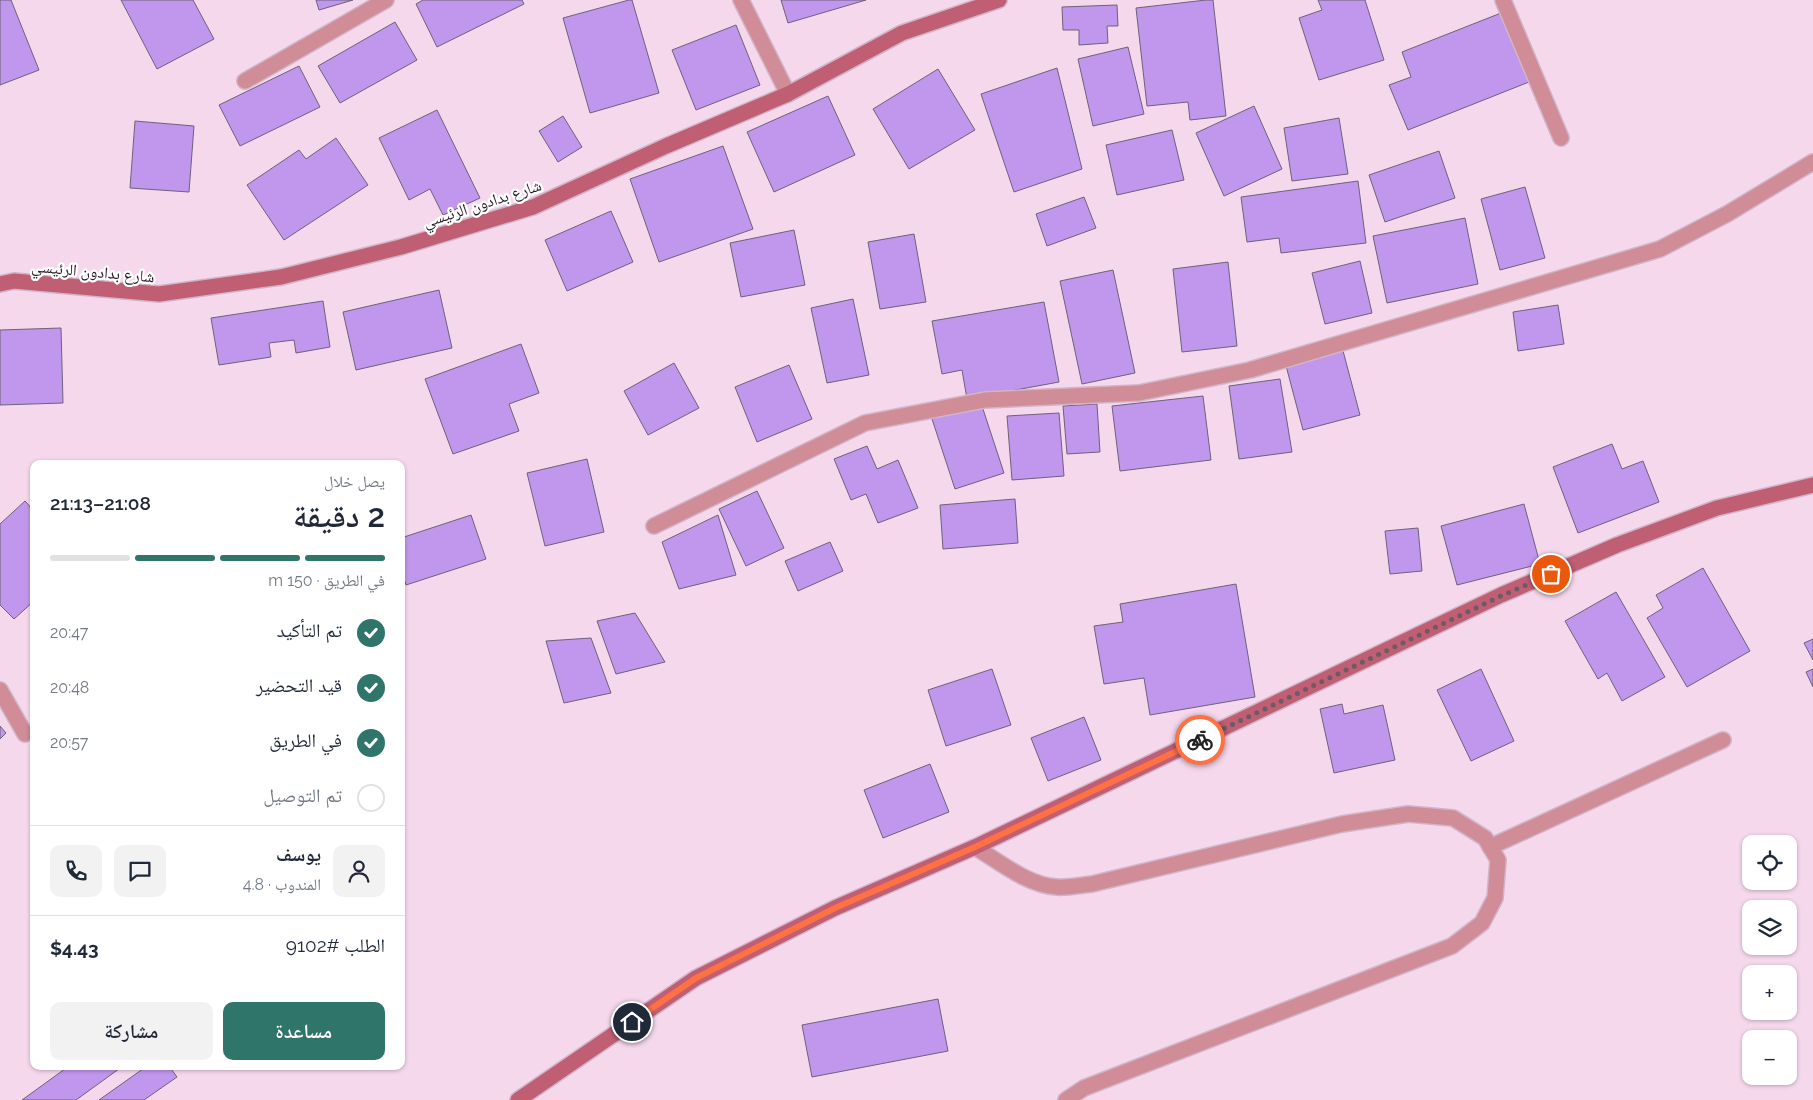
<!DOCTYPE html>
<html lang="ar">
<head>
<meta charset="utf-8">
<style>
  :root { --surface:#fff; --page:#f2f2f3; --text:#1f2937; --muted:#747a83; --line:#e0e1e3; --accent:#307569 }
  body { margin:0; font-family:Raleway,"Noto Naskh Arabic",sans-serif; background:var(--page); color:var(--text); direction:rtl; height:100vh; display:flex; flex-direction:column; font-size:19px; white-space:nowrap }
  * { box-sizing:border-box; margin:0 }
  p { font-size:16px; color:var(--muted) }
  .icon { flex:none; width:28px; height:28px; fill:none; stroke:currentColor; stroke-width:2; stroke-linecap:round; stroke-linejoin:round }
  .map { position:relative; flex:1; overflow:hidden; direction:ltr }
  .side { position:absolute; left:30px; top:460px; width:375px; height:610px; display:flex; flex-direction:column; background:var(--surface); border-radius:10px; box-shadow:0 1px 4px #0004; direction:rtl }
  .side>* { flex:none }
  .controls { position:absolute; left:1742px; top:835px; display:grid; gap:10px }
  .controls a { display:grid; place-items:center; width:55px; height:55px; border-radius:10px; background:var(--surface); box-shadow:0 1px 4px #0004; font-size:25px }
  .pin { position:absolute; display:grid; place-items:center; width:42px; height:42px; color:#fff; margin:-21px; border:2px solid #fff; border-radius:50%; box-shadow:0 1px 5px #0007 }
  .courier { position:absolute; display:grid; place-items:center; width:50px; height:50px; margin:-25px; border:4px solid #ff7043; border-radius:50%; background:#fff; color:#222; box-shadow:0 1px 6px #0007 }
  .headline em { font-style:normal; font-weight:600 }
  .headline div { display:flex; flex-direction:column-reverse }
  .headline { display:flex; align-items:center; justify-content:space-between; height:85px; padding:0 20px }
  h1 { font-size:32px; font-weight:600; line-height:38px }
  .bar { display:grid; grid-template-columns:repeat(4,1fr); gap:8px 5px; align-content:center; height:60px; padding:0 20px }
  .bar i { height:6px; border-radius:4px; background:var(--line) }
  .bar .active { background:var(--accent) }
  .bar p { grid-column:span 4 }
  .line { display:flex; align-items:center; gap:12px; padding:0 20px; border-top:1px solid var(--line) }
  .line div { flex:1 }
  .round { display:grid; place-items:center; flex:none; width:52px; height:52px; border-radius:10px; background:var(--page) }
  ol { padding:0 20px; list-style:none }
  li { display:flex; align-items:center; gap:15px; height:55px }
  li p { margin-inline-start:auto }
  li .icon { padding:5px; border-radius:50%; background:var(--accent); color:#fff; stroke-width:4 }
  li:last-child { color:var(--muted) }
  li i { width:28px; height:28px; border:2px solid var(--line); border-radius:50% }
  .primary-button { display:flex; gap:10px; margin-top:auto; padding:10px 20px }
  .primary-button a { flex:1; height:58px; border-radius:10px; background:var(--accent); color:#fff; font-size:20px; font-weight:600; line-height:58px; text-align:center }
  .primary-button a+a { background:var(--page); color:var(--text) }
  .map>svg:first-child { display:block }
  .building { fill:#c097ec; stroke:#6d617b }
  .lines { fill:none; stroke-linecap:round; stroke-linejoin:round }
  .minor-casing { stroke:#d0b5c8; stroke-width:18 }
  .secondary-casing { stroke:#d0b5c8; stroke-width:18 }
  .minor { stroke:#d08c97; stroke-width:15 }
  .secondary { stroke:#c05e73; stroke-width:15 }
  .done { stroke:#6c5b67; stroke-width:5; stroke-dasharray:0 9 }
  .route { stroke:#ff7043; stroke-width:6 }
  .labels { text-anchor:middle; stroke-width:4.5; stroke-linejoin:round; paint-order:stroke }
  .street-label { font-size:16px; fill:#22181f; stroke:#fff }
</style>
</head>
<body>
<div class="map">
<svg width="1813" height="1100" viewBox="0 0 1813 1100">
  <rect width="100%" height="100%" fill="#f6d8ed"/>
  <g class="building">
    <polygon points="0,0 11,0 39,70 0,85"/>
    <polygon points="121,0 193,0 214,39 157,69"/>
    <polygon points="316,0 353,0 319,10"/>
    <polygon points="423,0 522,0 524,4 437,47 416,4"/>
    <polygon points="629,0 632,0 659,93 590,113 563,18"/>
    <polygon points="781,0 866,0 788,23"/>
    <polygon points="1206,0 1213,0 1226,116 1190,120 1188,102 1147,106 1136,8"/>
    <polygon points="1318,0 1365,0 1384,60 1319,80 1299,18 1322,10"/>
    <polygon points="1117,5 1118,26 1107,26 1108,43 1079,45 1079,30 1063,30 1062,7"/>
    <polygon points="1501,13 1529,82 1408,130 1389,85 1411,77 1402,52"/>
    <polygon points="395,22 417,60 340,103 318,66"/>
    <polygon points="736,25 760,85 696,110 672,50"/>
    <polygon points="1128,47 1144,114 1093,126 1078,59"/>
    <polygon points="299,66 320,107 240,146 219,105"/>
    <polygon points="1057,68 1082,169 1014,192 981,94"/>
    <polygon points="938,69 975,130 909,169 873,109"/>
    <polygon points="828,96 855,155 774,192 747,132"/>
    <polygon points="1254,106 1282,169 1224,196 1196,133"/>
    <polygon points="437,110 480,198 443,215 430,189 409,200 379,138"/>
    <polygon points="563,116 582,147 558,162 539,131"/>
    <polygon points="1339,118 1348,174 1292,181 1284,128"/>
    <polygon points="135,121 194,126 189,192 130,188"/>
    <polygon points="1172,130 1184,180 1117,195 1106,145"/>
    <polygon points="336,138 368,185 284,240 247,185 299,150 306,159"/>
    <polygon points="723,146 753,229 659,262 630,179"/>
    <polygon points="1439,151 1455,198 1385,222 1369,175"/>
    <polygon points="1358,181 1366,243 1281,253 1279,238 1247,242 1241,197"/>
    <polygon points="1525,187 1545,258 1500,270 1481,199"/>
    <polygon points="1084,197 1096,228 1047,246 1036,214"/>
    <polygon points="611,211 633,262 567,291 545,240"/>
    <polygon points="1465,218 1478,284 1387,303 1373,236"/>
    <polygon points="794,230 805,285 741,297 730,243"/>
    <polygon points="914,234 926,302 880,309 868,242"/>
    <polygon points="1360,261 1372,313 1325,324 1312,273"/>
    <polygon points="1228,262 1237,346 1182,352 1173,269"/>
    <polygon points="1113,270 1135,373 1082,384 1060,281"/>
    <polygon points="439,290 452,348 356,370 343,312"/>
    <polygon points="853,299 869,375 827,383 811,308"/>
    <polygon points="323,301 330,347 296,353 294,340 269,343 271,357 219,365 211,318"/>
    <polygon points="1044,302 1059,382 967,399 962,370 942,374 932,321"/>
    <polygon points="1558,305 1564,344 1518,351 1513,312"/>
    <polygon points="61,328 63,403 0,405 0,330"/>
    <polygon points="521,344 539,393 509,404 519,431 453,454 425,379"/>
    <polygon points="1342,347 1360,415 1303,430 1285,362"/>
    <polygon points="674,363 699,408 648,435 624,391"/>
    <polygon points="789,365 812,419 757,442 735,387"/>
    <polygon points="1280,379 1292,452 1239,459 1229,386"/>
    <polygon points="1203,396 1211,460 1120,471 1112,406"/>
    <polygon points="981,403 1004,473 955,489 932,419"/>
    <polygon points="1097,404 1100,452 1067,454 1063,406"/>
    <polygon points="1059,413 1064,476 1012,480 1007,416"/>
    <polygon points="1612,444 1622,469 1643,461 1659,502 1578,533 1553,467"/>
    <polygon points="867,446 877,469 898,460 918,508 878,523 866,494 851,500 834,459"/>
    <polygon points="587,459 604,532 545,546 527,473"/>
    <polygon points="757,491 784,548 746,566 719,509"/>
    <polygon points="1015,499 1018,543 943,549 940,505"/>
    <polygon points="25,501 34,511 34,601 14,619 0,605 0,524"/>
    <polygon points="1524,504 1540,564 1457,585 1441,526"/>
    <polygon points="471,515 486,559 406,585 401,570 401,538"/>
    <polygon points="718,515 736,575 679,589 662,542"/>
    <polygon points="1418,528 1422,571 1390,574 1385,531"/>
    <polygon points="830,542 843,571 798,591 785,561"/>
    <polygon points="1703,568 1750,651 1687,687 1647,618 1663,608 1656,595"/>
    <polygon points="1236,584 1255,697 1150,715 1144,678 1104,684 1094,626 1123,622 1120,604"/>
    <polygon points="1616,592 1665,677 1622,701 1607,673 1598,679 1565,621"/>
    <polygon points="635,613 665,662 616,674 597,621"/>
    <polygon points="591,638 611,693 564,703 546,641"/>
    <polygon points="1813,639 1813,660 1804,643"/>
    <polygon points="992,669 1011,725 946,746 928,690"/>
    <polygon points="1481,669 1514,741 1471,761 1437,690"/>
    <polygon points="1813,669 1813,687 1806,672"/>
    <polygon points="1342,704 1344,714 1383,705 1395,760 1334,773 1320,709"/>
    <polygon points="1084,717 1101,760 1048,781 1031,738"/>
    <polygon points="0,726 6,733 0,739"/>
    <polygon points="930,764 949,812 883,838 864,790"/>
    <polygon points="938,999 948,1051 812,1077 802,1025"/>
    <polygon points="69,1066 123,1066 76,1100 22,1100"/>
    <polygon points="147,1066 169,1066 177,1077 144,1100 99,1100"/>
  </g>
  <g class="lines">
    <g class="minor-casing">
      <g id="minor">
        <polyline points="741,0 788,94"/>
        <polyline points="1503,0 1561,138"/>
        <polyline points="245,81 386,0"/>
        <polyline points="654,526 865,423 985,400 1139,393 1250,370 1660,249 1727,214 1813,162"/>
        <polyline points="0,690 25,734"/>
        <path d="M975,847C998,861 1029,886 1057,887C1068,888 1081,885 1092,884L1342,824L1408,814L1453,818L1485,838L1498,860L1495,898L1482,923L1452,946L1084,1088L1066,1100"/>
        <polyline points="1490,847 1723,740"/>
      </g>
    </g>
    <g class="secondary-casing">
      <g id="secondary">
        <polyline points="0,284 14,281 159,294 281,277 401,247 533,207 666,146 788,94 902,33 999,0"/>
        <polyline points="518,1100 696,978 835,908 975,847 1501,595 1617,545 1717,508 1813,485"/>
      </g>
    </g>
    <use href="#minor" class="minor"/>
    <use href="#secondary" class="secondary"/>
  </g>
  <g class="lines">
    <polyline class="done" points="1200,740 1501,596 1551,574"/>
    <polyline class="route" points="632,1022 696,978 835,908 975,847 1200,740"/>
  </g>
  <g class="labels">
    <g class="street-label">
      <text transform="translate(482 203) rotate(-18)" y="6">شارع بدادون الرئيسي</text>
      <text transform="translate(93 271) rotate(5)" y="6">شارع بدادون الرئيسي</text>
    </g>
  </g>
</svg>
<div class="controls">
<a><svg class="icon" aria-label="locate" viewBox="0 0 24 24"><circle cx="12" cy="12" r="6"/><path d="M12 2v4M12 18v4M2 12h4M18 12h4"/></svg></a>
<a><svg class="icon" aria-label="layers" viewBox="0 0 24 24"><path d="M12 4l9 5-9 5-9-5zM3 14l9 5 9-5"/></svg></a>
<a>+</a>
<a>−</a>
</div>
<div class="pin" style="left:1551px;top:574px;background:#ea580c"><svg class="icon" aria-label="bag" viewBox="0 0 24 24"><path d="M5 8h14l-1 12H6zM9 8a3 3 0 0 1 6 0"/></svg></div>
<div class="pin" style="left:632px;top:1022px;background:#1f2937"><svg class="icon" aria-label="home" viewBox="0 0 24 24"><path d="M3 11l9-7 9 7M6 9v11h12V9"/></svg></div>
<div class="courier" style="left:1200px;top:740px"><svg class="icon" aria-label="bike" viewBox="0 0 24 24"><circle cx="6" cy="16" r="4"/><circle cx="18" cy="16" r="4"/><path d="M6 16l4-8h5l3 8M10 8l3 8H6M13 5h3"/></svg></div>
<section class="side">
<div class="headline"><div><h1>2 دقيقة</h1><p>يصل خلال</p></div><em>21:08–21:13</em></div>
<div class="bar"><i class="active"></i><i class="active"></i><i class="active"></i><i></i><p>في الطريق · 150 m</p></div>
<ol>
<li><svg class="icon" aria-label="check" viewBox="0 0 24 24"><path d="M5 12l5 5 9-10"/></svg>تم التأكيد<p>20:47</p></li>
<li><svg class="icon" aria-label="check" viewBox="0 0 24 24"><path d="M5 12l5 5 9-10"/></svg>قيد التحضير<p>20:48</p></li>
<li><svg class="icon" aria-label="check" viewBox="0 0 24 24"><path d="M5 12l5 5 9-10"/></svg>في الطريق<p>20:57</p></li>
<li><i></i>تم التوصيل</li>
</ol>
<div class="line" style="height:90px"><a class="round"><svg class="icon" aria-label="person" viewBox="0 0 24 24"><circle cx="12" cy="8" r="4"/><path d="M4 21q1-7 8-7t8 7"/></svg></a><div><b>يوسف</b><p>المندوب · 4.8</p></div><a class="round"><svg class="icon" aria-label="chat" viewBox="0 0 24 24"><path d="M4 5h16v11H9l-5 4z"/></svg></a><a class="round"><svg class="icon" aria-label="phone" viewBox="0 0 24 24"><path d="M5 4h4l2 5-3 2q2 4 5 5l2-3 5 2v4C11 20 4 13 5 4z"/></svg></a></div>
<div class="line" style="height:65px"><div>الطلب #9102</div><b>$4.43</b></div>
<div class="primary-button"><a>مساعدة</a><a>مشاركة</a></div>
</section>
</div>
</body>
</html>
